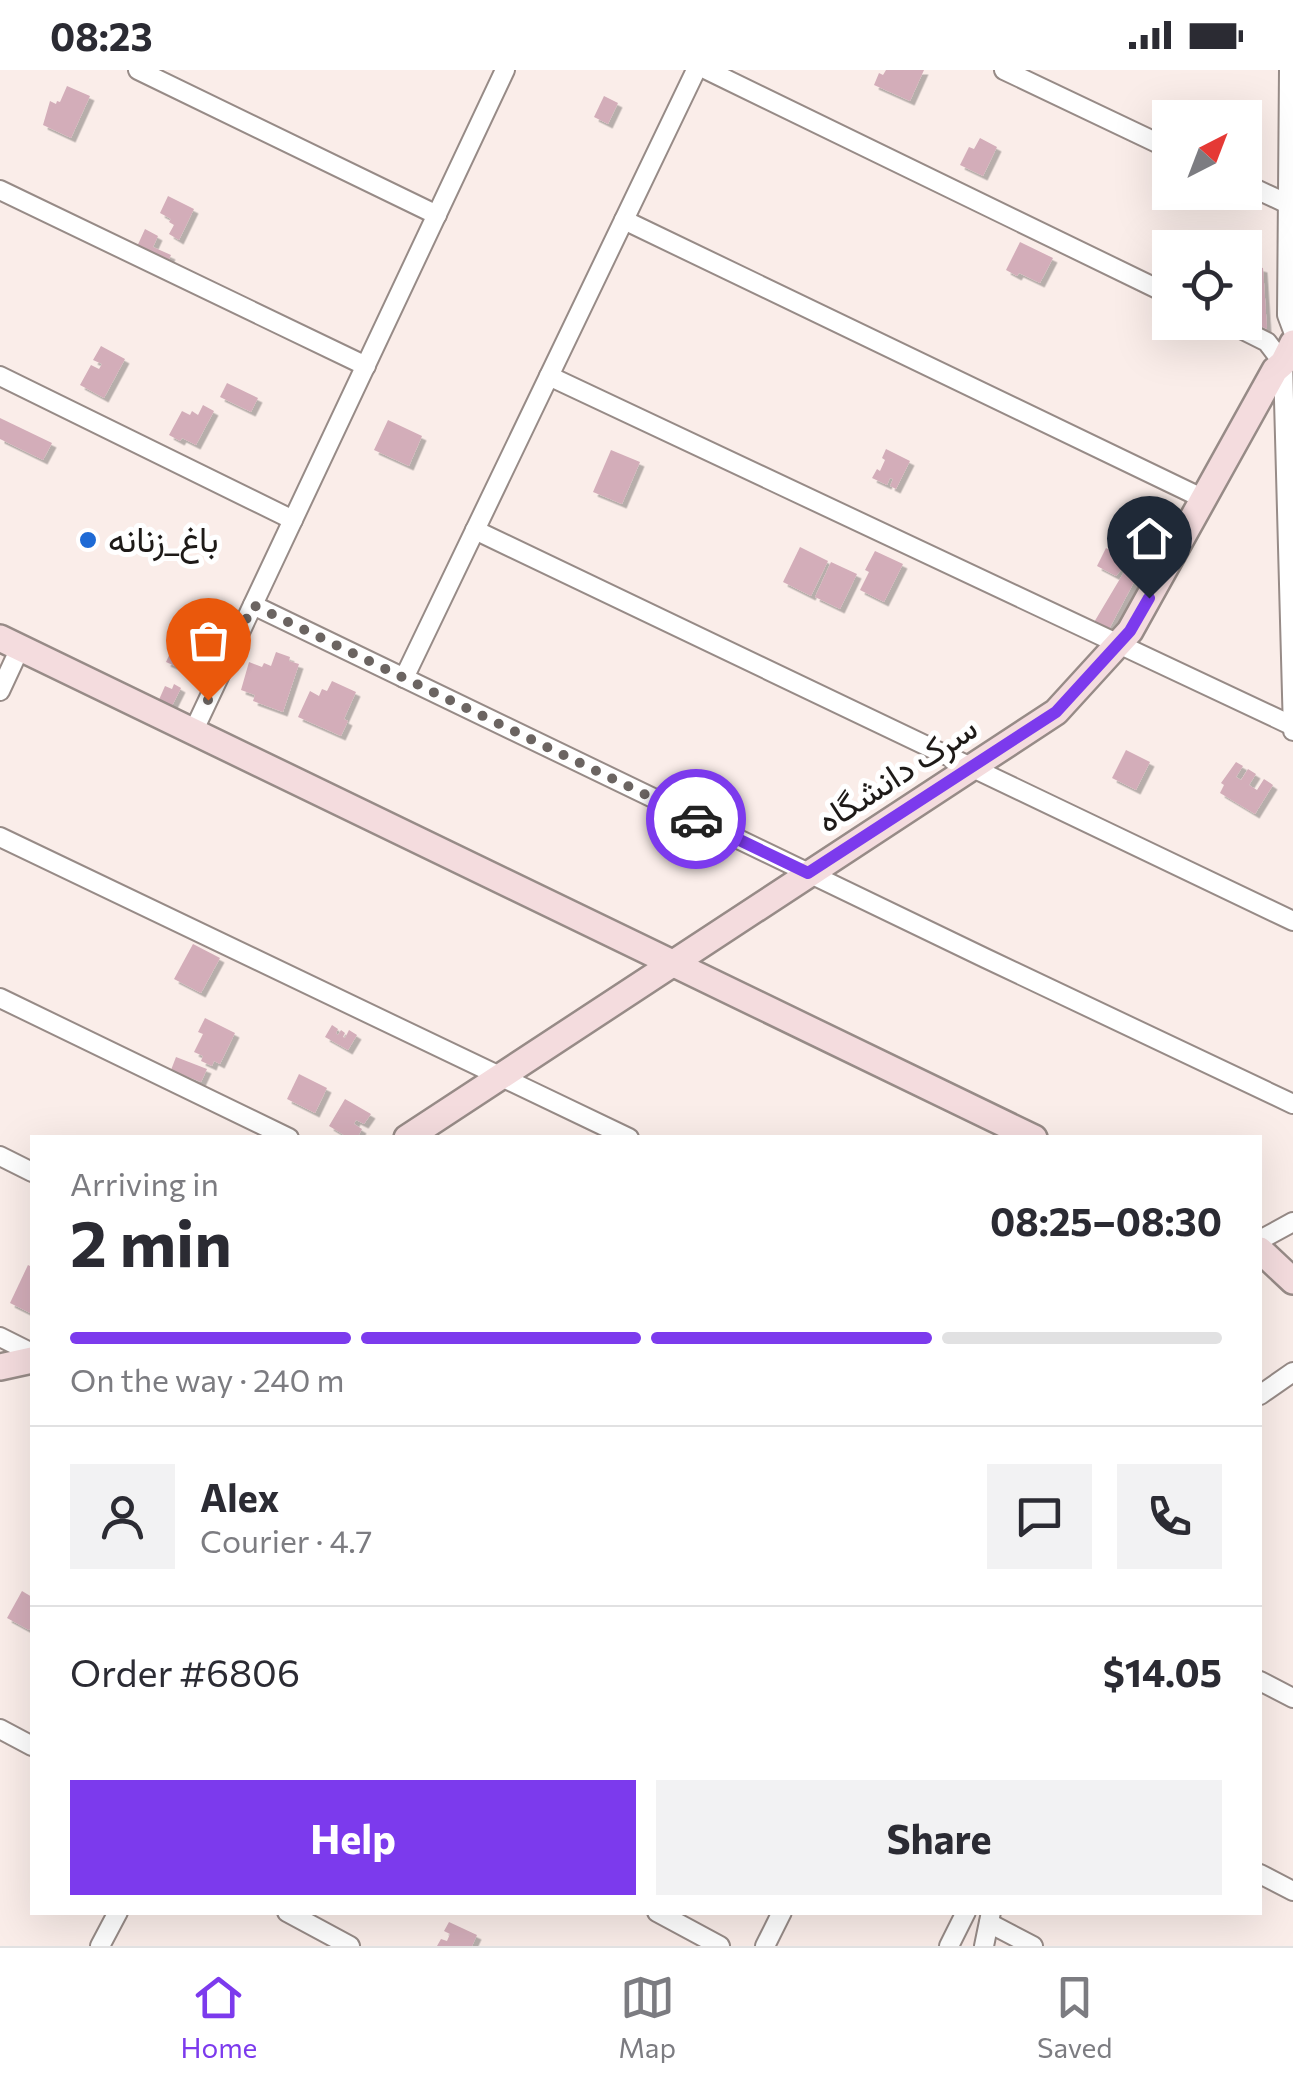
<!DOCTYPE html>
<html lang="en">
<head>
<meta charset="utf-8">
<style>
  :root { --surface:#fff; --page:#f2f2f3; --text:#2b2b33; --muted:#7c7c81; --line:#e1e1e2; --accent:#7c3aed }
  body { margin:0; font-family:Commissioner,Vazirmatn,sans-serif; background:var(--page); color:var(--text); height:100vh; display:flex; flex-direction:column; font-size:38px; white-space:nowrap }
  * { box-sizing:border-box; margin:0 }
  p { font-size:32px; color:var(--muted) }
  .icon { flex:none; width:55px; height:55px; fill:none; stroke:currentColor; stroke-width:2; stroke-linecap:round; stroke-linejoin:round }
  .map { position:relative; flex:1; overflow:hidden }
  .side { position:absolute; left:30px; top:1065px; width:1232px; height:780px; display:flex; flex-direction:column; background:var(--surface); border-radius:0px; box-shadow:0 10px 40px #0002 }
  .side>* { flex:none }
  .needle { width:65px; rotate:42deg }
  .fabs { position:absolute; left:1152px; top:30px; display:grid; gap:20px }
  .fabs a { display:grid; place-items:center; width:110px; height:110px; border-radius:0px; background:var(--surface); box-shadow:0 10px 40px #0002; font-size:50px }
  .pin { position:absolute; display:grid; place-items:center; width:85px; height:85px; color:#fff; margin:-102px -42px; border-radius:50% 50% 50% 0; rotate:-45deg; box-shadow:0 0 10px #0007 }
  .pin .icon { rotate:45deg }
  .courier { position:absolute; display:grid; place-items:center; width:100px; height:100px; margin:-50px; border:8px solid #7c3aed; border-radius:50%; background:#fff; color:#222; box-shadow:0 2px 12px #0007 }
  .headline em { font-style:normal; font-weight:700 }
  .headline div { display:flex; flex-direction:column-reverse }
  .headline { display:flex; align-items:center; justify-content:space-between; height:170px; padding:0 40px }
  h1 { font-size:65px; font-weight:700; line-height:75px }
  .bar { display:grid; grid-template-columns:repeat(4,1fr); gap:15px 10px; align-content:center; height:120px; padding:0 40px }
  .bar i { height:12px; border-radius:8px; background:var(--line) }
  .bar .active { background:var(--accent) }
  .bar p { grid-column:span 4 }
  .line { display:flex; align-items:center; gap:25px; padding:0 40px; border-top:2px solid var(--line) }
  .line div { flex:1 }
  .round { display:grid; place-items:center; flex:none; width:105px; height:105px; border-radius:0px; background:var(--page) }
  .action { display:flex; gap:20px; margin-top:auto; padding:20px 40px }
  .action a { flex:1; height:115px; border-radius:0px; background:var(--accent); color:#fff; font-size:40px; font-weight:700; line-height:115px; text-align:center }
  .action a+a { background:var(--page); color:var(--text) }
  .status { display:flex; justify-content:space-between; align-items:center; height:70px; padding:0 50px; background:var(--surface); direction:ltr }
  .status svg { height:28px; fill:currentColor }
  .menu { display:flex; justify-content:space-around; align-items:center; height:140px; border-top:2px solid var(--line); background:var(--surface); font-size:28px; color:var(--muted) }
  .menu a { display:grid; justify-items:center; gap:5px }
  .menu .active { color:var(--accent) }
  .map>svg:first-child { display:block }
  .building { fill:#d3adb9; filter:url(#shadow) }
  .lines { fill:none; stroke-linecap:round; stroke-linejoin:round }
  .street-casing { stroke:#978b87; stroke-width:22 }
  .secondary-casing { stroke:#978b87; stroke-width:30 }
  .street { stroke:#fff; stroke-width:18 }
  .secondary { stroke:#f4dcde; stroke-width:25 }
  .done { stroke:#6b6461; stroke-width:10; stroke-dasharray:0 18 }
  .route { stroke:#7c3aed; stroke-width:12 }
  .poi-dot { fill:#1e6ad5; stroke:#fff; stroke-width:4 }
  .labels { text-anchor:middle; stroke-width:10; stroke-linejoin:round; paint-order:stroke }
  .poi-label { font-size:35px; fill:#1e1a18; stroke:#fff; text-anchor:start }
  .street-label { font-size:35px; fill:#1e1a18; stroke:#fff }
</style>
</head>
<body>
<div class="status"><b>08:23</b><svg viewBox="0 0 49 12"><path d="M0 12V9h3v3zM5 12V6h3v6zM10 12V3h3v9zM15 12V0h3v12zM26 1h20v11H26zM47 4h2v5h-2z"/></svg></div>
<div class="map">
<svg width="1293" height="1876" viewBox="0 0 1293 1876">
  <defs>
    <filter id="shadow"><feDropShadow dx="4.5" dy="4.5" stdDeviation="0" flood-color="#0004"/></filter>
  </defs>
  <rect width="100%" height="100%" fill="#faede9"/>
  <g class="building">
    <polygon points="886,0 924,0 910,31 874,15 879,3 883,5"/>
    <polygon points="67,16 90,26 71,68 43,55 50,31 56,34 57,31 60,32"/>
    <polygon points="604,26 618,33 608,54 594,47"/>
    <polygon points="980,68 997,77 983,106 960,95 969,77 974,79"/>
    <polygon points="168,126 194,139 179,170 169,164 174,155 169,152 171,149 160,143"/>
    <polygon points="145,159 158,166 153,177 171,185 166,196 135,181"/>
    <polygon points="1020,172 1053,188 1040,213 1019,203 1017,206 1006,200"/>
    <polygon points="1252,195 1263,198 1267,259 1245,249 1245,210"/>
    <polygon points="101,276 125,289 104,328 80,315 91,295 99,299 102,294 93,290"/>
    <polygon points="227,313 258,328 251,342 220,327"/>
    <polygon points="203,335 214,341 196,375 182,368 180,371 169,365 182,341 190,345 192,341 198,345"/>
    <polygon points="0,348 52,373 43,390 0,369"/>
    <polygon points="388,350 422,366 409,396 374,380"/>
    <polygon points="886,379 910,391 896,419 890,416 893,409 890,408 887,415 872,408 877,399 880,401 885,390 882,388"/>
    <polygon points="611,380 640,392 622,434 593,422"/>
    <polygon points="800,477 828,491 811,526 783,512"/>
    <polygon points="1106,478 1142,497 1108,561 1093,554 1124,502 1121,500 1116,506 1097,496"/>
    <polygon points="875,481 903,494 884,532 860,520 869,502 865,500"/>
    <polygon points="831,492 857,504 840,539 815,527"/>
    <polygon points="172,579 197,590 191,603 166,592"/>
    <polygon points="276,582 290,587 289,591 299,594 283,642 253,631 255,625 241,620 249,592 262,597 264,593 271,596"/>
    <polygon points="332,611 356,622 344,649 348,651 341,666 298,647 310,621 319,626 322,619 327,621"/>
    <polygon points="174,614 181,618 171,638 158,632 165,616 172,619"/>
    <polygon points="1126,680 1150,692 1136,720 1112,708"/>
    <polygon points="1236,692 1243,696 1236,707 1241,710 1248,699 1256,704 1249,715 1257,720 1264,709 1273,715 1255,744 1220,723 1224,715 1221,713"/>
    <polygon points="193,874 220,888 201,923 174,909"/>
    <polygon points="205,948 235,963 220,994 214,991 212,996 201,991 203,986 194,982 203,964 198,962"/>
    <polygon points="332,955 338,959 336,963 338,965 341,960 345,963 343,967 345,968 349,960 357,965 348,980 325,967"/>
    <polygon points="176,987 207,999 201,1012 171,1000"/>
    <polygon points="299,1004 327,1018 315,1043 287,1029"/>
    <polygon points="345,1029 371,1044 364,1054 356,1050 354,1054 362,1059 357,1068 349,1068 329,1056"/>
    <polygon points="28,1195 32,1197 32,1244 10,1233"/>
    <polygon points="22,1521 32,1527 32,1555 29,1560 7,1548"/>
    <polygon points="449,1852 477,1865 472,1876 437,1876 441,1869 447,1871 450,1864 444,1861"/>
  </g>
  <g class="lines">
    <g class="street-casing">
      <g id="street">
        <polyline points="138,0 437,145"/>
        <polyline points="707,0 1170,225"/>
        <polyline points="1004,0 1170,79"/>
        <polyline points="1289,0 1287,245 1293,261"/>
        <polyline points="1245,114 1288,134"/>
        <polyline points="0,120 366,296"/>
        <polyline points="624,150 1204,429"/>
        <polyline points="1227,252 1267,272 1283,293 1293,661"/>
        <polyline points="0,306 293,450"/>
        <polyline points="549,306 1293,656"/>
        <polyline points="475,460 1293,851"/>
        <polyline points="253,535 985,888 1293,1034"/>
        <polyline points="404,608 696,0"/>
        <polyline points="0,621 20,578"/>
        <polyline points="193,662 505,0"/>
        <polyline points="0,767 629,1068"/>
        <polyline points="0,928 289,1068"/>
        <polyline points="0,1086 32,1102"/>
        <polyline points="1260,1170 1293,1152"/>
        <polyline points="0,1267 32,1283"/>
        <polyline points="1260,1325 1293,1302"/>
        <polyline points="1260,1611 1293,1628"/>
        <polyline points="0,1659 32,1676"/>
        <polyline points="1260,1804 1293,1821"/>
        <polyline points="287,1842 350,1876"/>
        <polyline points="657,1842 720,1876"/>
        <polyline points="989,1853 1033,1876"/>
        <polyline points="100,1876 118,1842"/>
        <polyline points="765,1876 782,1842"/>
        <polyline points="949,1876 966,1842"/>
        <polyline points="984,1876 991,1842"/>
      </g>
    </g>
    <g class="secondary-casing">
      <g id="secondary">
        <polyline points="0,568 1034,1068"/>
        <polyline points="407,1068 1056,642 1130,561 1275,300 1283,293 1293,273"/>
        <polyline points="1260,1180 1293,1211"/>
        <polyline points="0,1297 32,1290"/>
      </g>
    </g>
    <use href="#street" class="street"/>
    <use href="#secondary" class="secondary"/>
  </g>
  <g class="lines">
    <polyline class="done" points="208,630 253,535 696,749"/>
    <polyline class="route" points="696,749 808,803 1056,642 1130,561 1149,528"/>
  </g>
  <circle class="poi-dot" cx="88" cy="470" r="10"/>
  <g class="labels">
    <g class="poi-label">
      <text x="108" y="482">باغ_زنانه</text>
    </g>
    <g class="street-label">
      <text transform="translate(897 704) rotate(-33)" y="12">سرک دانشگاه</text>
    </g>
  </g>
</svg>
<div class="fabs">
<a><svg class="needle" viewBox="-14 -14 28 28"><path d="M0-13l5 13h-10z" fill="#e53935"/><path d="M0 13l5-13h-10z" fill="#7c7c81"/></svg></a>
<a><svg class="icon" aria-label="locate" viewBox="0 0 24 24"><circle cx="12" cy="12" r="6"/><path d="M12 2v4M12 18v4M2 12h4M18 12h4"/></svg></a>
</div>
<div class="pin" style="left:208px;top:630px;background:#ea580c"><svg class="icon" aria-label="bag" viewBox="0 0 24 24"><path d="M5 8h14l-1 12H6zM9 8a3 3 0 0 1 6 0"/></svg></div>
<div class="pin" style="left:1149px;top:528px;background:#1f2937"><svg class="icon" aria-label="home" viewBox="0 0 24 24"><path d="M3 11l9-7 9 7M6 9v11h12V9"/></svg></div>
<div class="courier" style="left:696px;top:749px"><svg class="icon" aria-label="car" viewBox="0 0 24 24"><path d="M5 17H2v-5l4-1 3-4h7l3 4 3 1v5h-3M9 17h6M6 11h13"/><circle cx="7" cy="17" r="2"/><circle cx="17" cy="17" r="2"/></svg></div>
<section class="side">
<div class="headline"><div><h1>2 min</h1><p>Arriving in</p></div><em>08:25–08:30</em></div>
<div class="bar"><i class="active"></i><i class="active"></i><i class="active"></i><i></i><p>On the way · 240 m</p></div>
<div class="line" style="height:180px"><a class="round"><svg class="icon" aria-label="person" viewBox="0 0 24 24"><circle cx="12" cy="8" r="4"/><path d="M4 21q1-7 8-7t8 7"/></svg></a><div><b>Alex</b><p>Courier · 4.7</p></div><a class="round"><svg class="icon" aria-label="chat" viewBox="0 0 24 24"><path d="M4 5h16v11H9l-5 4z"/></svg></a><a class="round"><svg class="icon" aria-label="phone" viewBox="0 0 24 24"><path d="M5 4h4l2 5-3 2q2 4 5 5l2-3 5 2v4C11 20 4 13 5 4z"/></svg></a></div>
<div class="line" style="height:130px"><div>Order #6806</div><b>$14.05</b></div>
<div class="action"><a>Help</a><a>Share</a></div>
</section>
</div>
<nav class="menu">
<a class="active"><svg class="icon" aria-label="home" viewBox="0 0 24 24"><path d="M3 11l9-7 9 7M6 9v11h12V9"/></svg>Home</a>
<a><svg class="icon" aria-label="map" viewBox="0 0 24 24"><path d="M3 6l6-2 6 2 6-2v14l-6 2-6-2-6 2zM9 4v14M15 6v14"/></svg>Map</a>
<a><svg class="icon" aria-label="saved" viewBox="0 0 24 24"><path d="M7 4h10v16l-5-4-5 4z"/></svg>Saved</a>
</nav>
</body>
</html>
